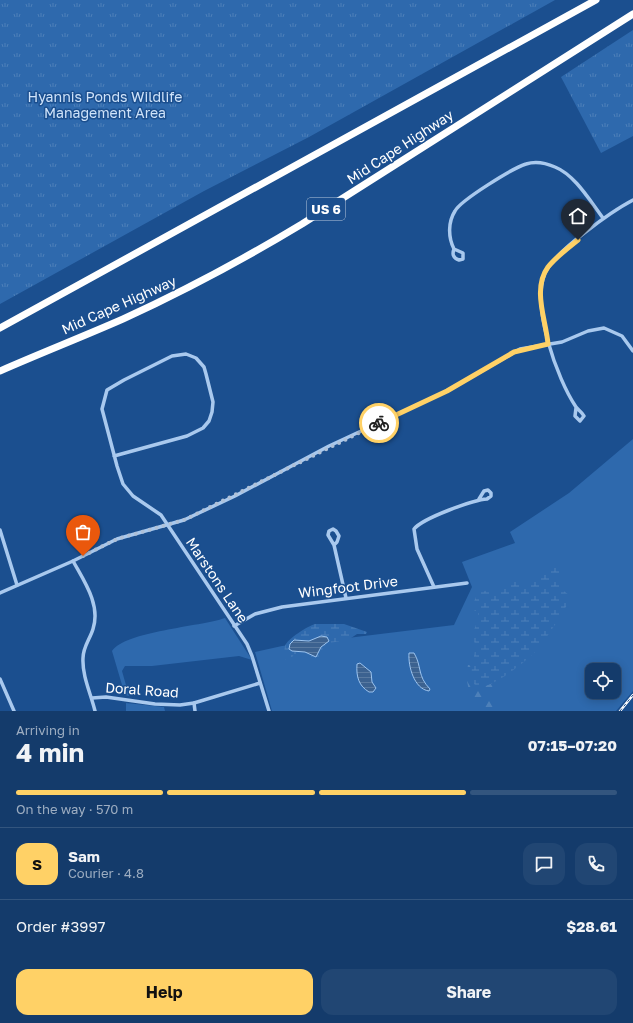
<!DOCTYPE html>
<html lang="en">
<head>
<meta charset="utf-8">
<style>
  :root { --surface:#143b6b; --page:#214673; --text:#f1f3f6; --muted:#9dadc1; --line:#33557e; --accent:#ffd166 }
  body { margin:0; font-family:"Golos Text",sans-serif; background:var(--page); color:var(--text); height:100vh; display:flex; flex-direction:column; font-size:15px; white-space:nowrap }
  * { box-sizing:border-box; margin:0 }
  p { font-size:13px; color:var(--muted) }
  .icon { flex:none; width:22px; height:22px; fill:none; stroke:currentColor; stroke-width:2; stroke-linecap:round; stroke-linejoin:round }
  .map { position:relative; height:711px; overflow:hidden }
  .drawer { display:flex; flex-direction:column; background:var(--surface); flex:1 }
  .drawer>* { flex:none }
  .controls { position:absolute; left:585px; top:663px; display:grid; gap:8px }
  .controls a { display:grid; place-items:center; width:36px; height:36px; border-radius:8px; background:var(--surface); box-shadow:0 2px 10px #0003,0 0 0 1px var(--line); font-size:20px }
  .pin { position:absolute; display:grid; place-items:center; width:34px; height:34px; color:#fff; margin:-41px -17px; border-radius:50% 50% 50% 0; rotate:-45deg; box-shadow:0 0 4px #0007 }
  .pin .icon { rotate:45deg }
  .courier { position:absolute; display:grid; place-items:center; width:40px; height:40px; margin:-20px; border:3px solid #ffd166; border-radius:50%; background:#fff; color:#222; box-shadow:0 1px 5px #0007 }
  .summary em { font-style:normal; font-weight:700 }
  .summary div { display:flex; flex-direction:column-reverse }
  .summary { display:flex; align-items:center; justify-content:space-between; height:68px; padding:0 16px }
  h1 { font-size:26px; font-weight:700; line-height:30px }
  .bar { display:grid; grid-template-columns:repeat(4,1fr); gap:6px 4px; align-content:center; height:48px; padding:0 16px }
  .bar i { height:5px; border-radius:3px; background:var(--line) }
  .bar .selected { background:var(--accent) }
  .bar p { grid-column:span 4 }
  .line { display:flex; align-items:center; gap:10px; padding:0 16px; border-top:1px solid var(--line) }
  .line div { flex:1 }
  .round { display:grid; place-items:center; flex:none; width:42px; height:42px; border-radius:12px; background:var(--page) }
  .button { display:flex; gap:8px; margin-top:auto; padding:8px 16px }
  .button a { flex:1; height:46px; border-radius:12px; background:var(--accent); color:#111; font-size:16px; font-weight:700; line-height:46px; text-align:center }
  .button a+a { background:var(--page); color:var(--text) }
  .map>svg:first-child { display:block }
  .grass { fill:#2e69ad; fill-rule:evenodd }
  .forest { fill:url(#forest-firs) }
  .wetland { fill:url(#wetland-marsh); fill-rule:evenodd }
  .park { fill:url(#park-tufts) }
  .water { fill:url(#water-rules); stroke:#9cc4f0 }
  .lines { fill:none; stroke-linecap:round; stroke-linejoin:round }
  .minor { stroke:#a9c9ee; stroke-width:3.5 }
  .motorway { stroke:#fff; stroke-width:7 }
  .rail-casing { stroke:#fff; stroke-width:2.5 }
  .rail { stroke:#1b4f8f; stroke-width:1; stroke-dasharray:3; stroke-linecap:butt }
  .done { stroke:#afc1d8; stroke-width:4; stroke-dasharray:0 7.2 }
  .route { stroke:#ffd166; stroke-width:5 }
  .labels { text-anchor:middle; stroke-width:3; stroke-linejoin:round; paint-order:stroke }
  .shield { fill:#1b4f8f; stroke:#bbcadd; stroke-width:1 }
  .shield-label { font-size:13px; font-weight:bold; fill:#fff }
  .park-label { font-size:14px; fill:#cfe3fa; stroke:#1b4f8f }
  .street-label { font-size:14px; fill:#fff; stroke:#1b4f8f }
</style>
</head>
<body>
<div class="map">
<svg width="633" height="711" viewBox="0 0 633 711">
  <defs>
    <pattern id="forest-firs" width="22" height="20" patternUnits="userSpaceOnUse"><rect width="22" height="20" fill="#2e69ad"/><path d="M5 1l3.5 6h-7zM16 11l3.5 6h-7z" fill="#4d80b9"/></pattern>
    <pattern id="wetland-marsh" width="20" height="14" patternUnits="userSpaceOnUse"><rect width="20" height="14" fill="#2e69ad"/><path d="M1 5h8M5 5V1M11 12h8M15 12V8" fill="none" stroke="#4d80b9"/></pattern>
    <pattern id="park-tufts" width="24" height="20" patternUnits="userSpaceOnUse"><rect width="24" height="20" fill="#2e69ad"/><path d="M3 7l-1-3M5 7V3M7 7l1-3M15 17l-1-3M17 17v-4M19 17l1-3" fill="none" stroke="#4d80b9"/></pattern>
    <pattern id="water-rules" width="6" height="5" patternUnits="userSpaceOnUse"><rect width="6" height="5" fill="#3c6290"/><path d="M0 2.5h6" fill="none" stroke="#597aa1"/></pattern>
  </defs>
  <rect width="100%" height="100%" fill="#1b4f8f"/>
  <g class="grass">
    <path d="M633,439V691L616,711H272L255,652L282,646L454,625L472,587L462,562L515,543L510,532L569,493ZM592,670H614V692H592Z"/>
    <path d="M225,618L252,660L239,656L152,666H125L122,671L129,696L125,695L112,651C126,631 199,627 225,618Z"/>
    <polygon points="126,703 164,707 165,711 126,711"/>
  </g>
  <path class="forest" d="M468,665H471L473,682L476,687L485,686L493,682C493,693 498,700 499,711H473L466,676Z"/>
  <g class="wetland">
    <path d="M557,567L560,570C555,581 560,589 569,595L570,598C567,608 545,640 538,649C528,660 491,690 476,687C467,673 475,661 475,647C475,642 473,638 473,634C475,626 479,620 478,612L471,609L478,592L497,589L516,577L525,585L529,584L547,570Z"/>
    <path d="M315,624H344L367,632L366,634H357L348,640L329,643L323,647L319,661H311L307,654H294L290,661L285,659C285,655 284,650 285,646C287,639 308,626 315,624ZM321,636L328,642L321,647L315,657L305,652L292,651L298,640L309,641Z"/>
  </g>
  <g class="park">
    <polygon points="0,0 555,0 309,137 204,191 0,304"/>
    <polygon points="633,30 633,136 601,153 561,77"/>
  </g>
  <g class="water">
    <polygon points="321,636 327,637 329,641 321,647 316,657 305,652 292,651 289,649 290,644 294,640 309,641"/>
    <path d="M409,653H414C422,666 417,676 430,689L429,691C414,689 408,666 409,653Z"/>
    <path d="M360,663L371,672L372,682L376,688L373,692H369C359,686 356,677 357,664Z"/>
  </g>
  <g class="lines">
    <g class="minor">
      <path d="M454,249C452,254 453,258 459,260L463,259V253L454,249C448,237 448,222 455,211C461,200 513,168 526,164C535,161 546,163 555,167C575,175 590,201 603,218"/>
      <path d="M576,408L575,416L580,421L584,416C582,412 578,410 576,407C557,379 531,306 545,273C554,252 612,211 633,200"/>
      <polyline points="114,456 187,436 203,428 209,421 212,412 213,402 206,374 204,367 196,358 186,354 172,356 124,380 107,390 102,409 117,466 123,484 133,496 161,515 247,644 252,656 269,711"/>
      <polyline points="0,530 17,585"/>
      <polyline points="334,545 337,542 339,536 336,531 333,529 329,531 328,535 334,545 346,598"/>
      <path d="M73,561C84,581 101,605 93,629C90,639 83,647 83,658C82,676 91,694 95,711"/>
      <path d="M434,587L417,549L414,529C423,518 473,500 487,499L491,496V493L488,490L484,491L479,499"/>
      <polyline points="0,593 73,561 117,539 184,520 235,496 329,446 447,391 520,349 562,342 588,331 604,328 622,336 633,351"/>
      <polyline points="234,626 255,614 282,607 467,583"/>
      <polyline points="0,679 14,711"/>
      <polyline points="92,698 106,697 155,704 180,705 194,703 260,683"/>
      <polyline points="194,703 195,711"/>
    </g>
    <g class="motorway">
      <polyline points="0,328 596,0"/>
      <path d="M0,371C41,353 82,337 123,319C184,291 244,259 302,224L633,14"/>
    </g>
    <g class="rail-casing">
      <polyline id="rail" points="620,711 633,695"/>
    </g>
    <use href="#rail" class="rail"/>
  </g>
  <g class="lines">
    <polyline class="done" points="83,556 117,539 184,520 379,423"/>
    <path class="route" d="M379,423L447,391L514,352L548,344C546,320 532,289 548,267C556,257 568,248 578,240"/>
  </g>
  <g class="labels">
    <rect class="shield" x="307" y="198" width="38" height="22" rx="3"/>
    <g class="shield-label">
      <text x="326" y="214">US 6</text>
    </g>
    <g class="park-label">
      <text x="105" y="102">Hyannis Ponds Wildlife<tspan x="105" dy="16">Management Area</tspan></text>
    </g>
    <g class="street-label">
      <text transform="translate(400 147) rotate(-33)" y="5">Mid Cape Highway</text>
      <text transform="translate(119 305) rotate(-24)" y="5">Mid Cape Highway</text>
      <text transform="translate(217 580) rotate(56)" y="5">Marstons Lane</text>
      <text transform="translate(348 587) rotate(-7)" y="5">Wingfoot Drive</text>
      <text transform="translate(142 690) rotate(4)" y="5">Doral Road</text>
    </g>
  </g>
</svg>
<div class="controls">
<a><svg class="icon" aria-label="locate" viewBox="0 0 24 24"><circle cx="12" cy="12" r="6"/><path d="M12 2v4M12 18v4M2 12h4M18 12h4"/></svg></a>
</div>
<div class="pin" style="left:83px;top:556px;background:#ea580c"><svg class="icon" aria-label="bag" viewBox="0 0 24 24"><path d="M5 8h14l-1 12H6zM9 8a3 3 0 0 1 6 0"/></svg></div>
<div class="pin" style="left:578px;top:240px;background:#1f2937"><svg class="icon" aria-label="home" viewBox="0 0 24 24"><path d="M3 11l9-7 9 7M6 9v11h12V9"/></svg></div>
<div class="courier" style="left:379px;top:423px"><svg class="icon" aria-label="bike" viewBox="0 0 24 24"><circle cx="6" cy="16" r="4"/><circle cx="18" cy="16" r="4"/><path d="M6 16l4-8h5l3 8M10 8l3 8H6M13 5h3"/></svg></div>
</div>
<section class="drawer">
<div class="summary"><div><h1>4 min</h1><p>Arriving in</p></div><em>07:15–07:20</em></div>
<div class="bar"><i class="selected"></i><i class="selected"></i><i class="selected"></i><i></i><p>On the way · 570 m</p></div>
<div class="line" style="height:72px"><b class="round" style="background:var(--accent);color:#111">S</b><div><b>Sam</b><p>Courier · 4.8</p></div><a class="round"><svg class="icon" aria-label="chat" viewBox="0 0 24 24"><path d="M4 5h16v11H9l-5 4z"/></svg></a><a class="round"><svg class="icon" aria-label="phone" viewBox="0 0 24 24"><path d="M5 4h4l2 5-3 2q2 4 5 5l2-3 5 2v4C11 20 4 13 5 4z"/></svg></a></div>
<div class="line" style="height:52px"><div>Order #3997</div><b>$28.61</b></div>
<div class="button"><a>Help</a><a>Share</a></div>
</section>
</body>
</html>
